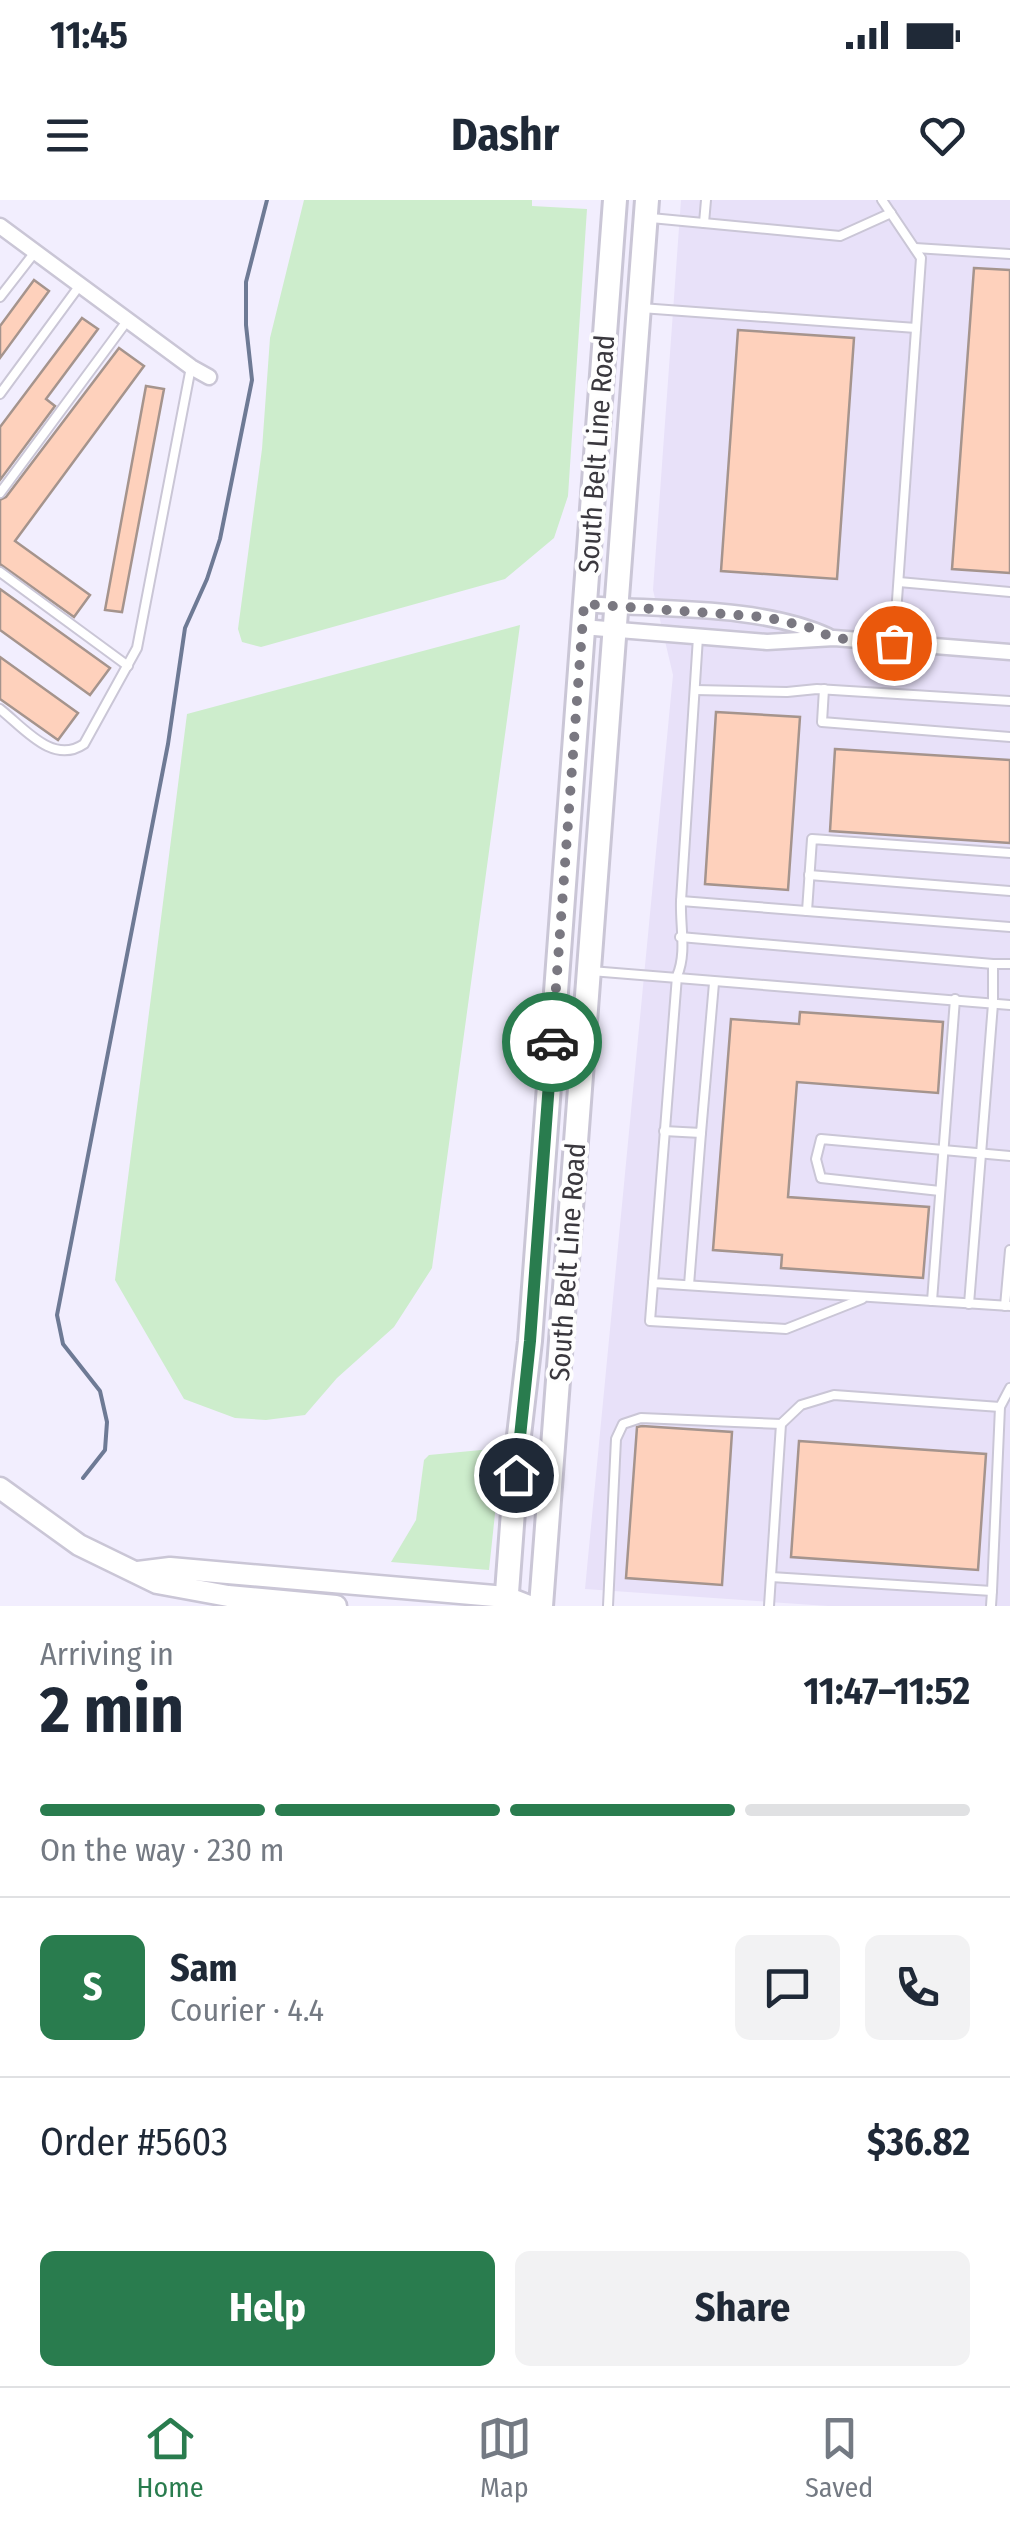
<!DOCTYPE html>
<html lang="en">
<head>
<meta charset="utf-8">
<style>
  :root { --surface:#fff; --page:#f2f2f3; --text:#1f2937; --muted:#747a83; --line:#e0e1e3; --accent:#297c4e }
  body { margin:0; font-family:"Fira Sans Condensed",sans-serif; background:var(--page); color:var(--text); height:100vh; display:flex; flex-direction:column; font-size:38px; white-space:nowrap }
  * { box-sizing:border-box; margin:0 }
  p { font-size:32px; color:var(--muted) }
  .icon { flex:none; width:55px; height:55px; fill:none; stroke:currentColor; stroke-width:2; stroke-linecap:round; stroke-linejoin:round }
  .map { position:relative; height:1406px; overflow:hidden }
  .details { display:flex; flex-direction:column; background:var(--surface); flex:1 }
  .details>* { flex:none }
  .pin { position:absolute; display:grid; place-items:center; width:85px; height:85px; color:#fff; margin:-42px; border:5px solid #fff; border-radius:50%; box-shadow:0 2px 10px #0007 }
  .courier { position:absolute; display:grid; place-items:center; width:100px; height:100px; margin:-50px; border:8px solid #297c4e; border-radius:50%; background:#fff; color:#222; box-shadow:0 2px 12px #0007 }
  .headline em { font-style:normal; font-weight:700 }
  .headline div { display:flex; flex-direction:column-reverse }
  .headline { display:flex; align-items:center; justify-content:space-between; height:170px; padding:0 40px }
  h1 { font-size:65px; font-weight:700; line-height:75px }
  .bar { display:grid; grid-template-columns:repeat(4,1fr); gap:15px 10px; align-content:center; height:120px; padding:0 40px }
  .bar i { height:12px; border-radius:8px; background:var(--line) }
  .bar .selected { background:var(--accent) }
  .bar p { grid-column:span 4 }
  .line { display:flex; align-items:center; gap:25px; padding:0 40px; border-top:2px solid var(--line) }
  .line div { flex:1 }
  .round { display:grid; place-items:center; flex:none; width:105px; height:105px; border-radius:15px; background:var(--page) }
  .button { display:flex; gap:20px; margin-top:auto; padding:20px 40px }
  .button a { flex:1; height:115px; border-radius:15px; background:var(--accent); color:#fff; font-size:40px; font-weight:700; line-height:115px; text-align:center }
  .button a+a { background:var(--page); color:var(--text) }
  .status { display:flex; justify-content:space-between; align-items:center; height:70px; padding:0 50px; background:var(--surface); direction:ltr }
  .status svg { height:28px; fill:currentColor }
  header { display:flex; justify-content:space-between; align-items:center; height:130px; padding:0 40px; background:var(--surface); font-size:45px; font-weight:700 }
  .tabs { display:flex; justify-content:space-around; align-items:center; height:140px; border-top:2px solid var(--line); background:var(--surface); font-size:28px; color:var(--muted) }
  .tabs a { display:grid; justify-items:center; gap:5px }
  .tabs .selected { color:var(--accent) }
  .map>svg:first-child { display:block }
  .built { fill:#e8e1f9 }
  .green { fill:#cdedcc }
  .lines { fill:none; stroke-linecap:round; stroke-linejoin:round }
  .stream { stroke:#6e7a95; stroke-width:4 }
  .building { fill:#fed1bc; stroke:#a5948d; stroke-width:2.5 }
  .lane-casing { stroke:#cac6d6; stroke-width:12 }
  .street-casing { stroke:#cac6d6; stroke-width:19 }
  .secondary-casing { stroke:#cac6d6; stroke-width:25 }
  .primary-casing { stroke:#cac6d6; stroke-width:28 }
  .lane { stroke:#fff; stroke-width:8 }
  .street { stroke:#fff; stroke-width:14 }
  .secondary { stroke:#fff; stroke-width:20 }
  .primary { stroke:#fff; stroke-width:22 }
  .done { stroke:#7a7881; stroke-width:10; stroke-dasharray:0 18 }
  .route { stroke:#297c4e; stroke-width:12 }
  .labels { text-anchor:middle; stroke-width:8; stroke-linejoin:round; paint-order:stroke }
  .street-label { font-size:28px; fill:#3a383e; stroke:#fefefe }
</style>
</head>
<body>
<div class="status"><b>11:45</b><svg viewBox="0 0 49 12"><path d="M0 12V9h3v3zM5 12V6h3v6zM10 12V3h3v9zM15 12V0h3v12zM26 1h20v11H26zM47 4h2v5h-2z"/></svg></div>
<header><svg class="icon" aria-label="menu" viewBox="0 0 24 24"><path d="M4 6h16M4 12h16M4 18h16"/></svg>Dashr<svg class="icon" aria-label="heart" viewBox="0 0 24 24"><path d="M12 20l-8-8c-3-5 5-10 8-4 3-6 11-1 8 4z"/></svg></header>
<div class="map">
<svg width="1010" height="1406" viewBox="0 0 1010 1406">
  <rect width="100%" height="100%" fill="#f2eefe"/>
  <polygon class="built" points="681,0 1010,0 1010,1406 828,1406 585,1389 673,475 653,390"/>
  <g class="green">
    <polygon points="304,0 532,0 532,6 587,9 568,296 554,338 505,379 261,447 242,442 238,429 262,249 270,138"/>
    <polygon points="520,425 432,1068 394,1127 337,1178 305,1215 266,1220 235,1218 184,1199 115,1080 187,514"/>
    <polygon points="502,1248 489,1370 391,1362 416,1320 424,1260 429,1255"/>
  </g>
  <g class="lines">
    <polyline class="stream" points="83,1278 105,1250 107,1222 100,1191 63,1144 57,1115 168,544 185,428 207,379 220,339 252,180 246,125 246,82 267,0"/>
  </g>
  <g class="building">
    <polygon points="974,68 1010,70 1010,373 952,369"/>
    <polygon points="34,80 49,91 0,158 0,126"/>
    <polygon points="82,118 98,129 46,199 55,206 0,280 0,227"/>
    <polygon points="738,130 854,138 837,379 721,371"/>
    <polygon points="119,148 144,166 15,341 90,395 74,417 0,364 0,300 6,297"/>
    <polygon points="146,186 164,189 122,412 105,410"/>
    <polygon points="0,389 110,468 90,495 0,430"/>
    <polygon points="0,457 78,513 58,540 0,499"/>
    <polygon points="716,512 800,517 788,690 705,684"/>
    <polygon points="835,549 1010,560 1010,643 830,631"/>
    <polygon points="800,812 943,822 938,893 797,882 788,997 929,1007 923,1078 781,1068 782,1055 713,1050 731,819 799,824"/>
    <polygon points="642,1226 732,1232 722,1385 626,1378 637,1227"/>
    <polygon points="799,1241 986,1254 978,1370 791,1357"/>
  </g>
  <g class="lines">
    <g class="lane-casing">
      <g id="lane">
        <polyline points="882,0 921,58 894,443"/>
        <polyline points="651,18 840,36 891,13"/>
        <polyline points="704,23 706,0"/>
        <polyline points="915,48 1010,54"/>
        <polyline points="0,97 35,52"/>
        <polyline points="641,108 916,128"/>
        <polyline points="0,194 80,85"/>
        <polyline points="0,293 127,121"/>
        <polyline points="0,372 128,466"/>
        <polyline points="899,382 1010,392"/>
        <path d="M698,437L681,701C680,726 687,753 677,776L653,1083L1010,1106"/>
        <polyline points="824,489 822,522 1010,537"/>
        <polyline points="695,490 787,492 817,489 1010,501"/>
        <path d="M0,509C25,529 53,565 84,544L137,448L191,167"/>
        <polyline points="809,675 1010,691"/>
        <polyline points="681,701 1010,727"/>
        <polyline points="807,711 812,639 1010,653"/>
        <polyline points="680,737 993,764"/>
        <polyline points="591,771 1010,805"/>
        <polyline points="664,931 701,933 714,783"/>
        <polyline points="940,991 821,978 816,959 821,939 1010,956"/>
        <polyline points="653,1083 650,1121 786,1129 862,1099"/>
        <polyline points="689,1085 701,933"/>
        <polyline points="932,1101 955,799"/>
        <polyline points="969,1104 993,804 993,764 1010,764"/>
        <polyline points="1005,1106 1010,1050"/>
        <polyline points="771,1377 992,1391 991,1406"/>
        <polyline points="992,1391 1000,1207"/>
        <polyline points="608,1406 616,1239 623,1224 641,1218 781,1224 801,1205 834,1195 1000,1207 1010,1188"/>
        <polyline points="769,1406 781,1224"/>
      </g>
    </g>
    <g class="street-casing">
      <g id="street">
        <polyline points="0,26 191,167 209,177"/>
        <path d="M584,404C659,410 760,405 828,436"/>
        <polyline points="582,427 767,442 834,438 1010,452"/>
      </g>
    </g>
    <g class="secondary-casing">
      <g id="secondary">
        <polyline points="0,1288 79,1345 157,1383 228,1396 336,1406"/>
        <polyline points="138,1372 170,1368 506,1397 529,1406"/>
      </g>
    </g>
    <g class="primary-casing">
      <g id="primary">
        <polyline points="506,1406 518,1244 530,1141 615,0"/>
        <polyline points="541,1406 647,0"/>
      </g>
    </g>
    <use href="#lane" class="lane"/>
    <use href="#street" class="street"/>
    <use href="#secondary" class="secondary"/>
    <use href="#primary" class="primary"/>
  </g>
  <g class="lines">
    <polyline class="done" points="552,842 584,404 765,417 808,427 834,438 894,443"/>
    <polyline class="route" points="516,1275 530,1141 552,842"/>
  </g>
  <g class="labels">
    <g class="street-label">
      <text transform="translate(596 254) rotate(-86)" y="10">South Belt Line Road</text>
      <text transform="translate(567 1062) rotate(-86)" y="10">South Belt Line Road</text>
    </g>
  </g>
</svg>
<div class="pin" style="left:894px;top:443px;background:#ea580c"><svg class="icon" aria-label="bag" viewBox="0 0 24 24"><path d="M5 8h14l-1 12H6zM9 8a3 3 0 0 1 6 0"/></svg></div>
<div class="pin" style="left:516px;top:1275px;background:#1f2937"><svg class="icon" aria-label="home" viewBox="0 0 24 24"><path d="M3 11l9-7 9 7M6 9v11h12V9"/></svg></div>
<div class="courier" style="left:552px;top:842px"><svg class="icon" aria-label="car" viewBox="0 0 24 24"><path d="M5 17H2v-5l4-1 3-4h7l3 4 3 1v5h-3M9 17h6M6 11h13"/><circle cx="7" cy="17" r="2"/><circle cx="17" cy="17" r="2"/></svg></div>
</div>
<section class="details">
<div class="headline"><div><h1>2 min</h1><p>Arriving in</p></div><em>11:47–11:52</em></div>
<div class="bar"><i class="selected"></i><i class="selected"></i><i class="selected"></i><i></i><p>On the way · 230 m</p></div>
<div class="line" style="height:180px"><b class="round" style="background:var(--accent);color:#fff">S</b><div><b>Sam</b><p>Courier · 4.4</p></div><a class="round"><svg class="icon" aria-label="chat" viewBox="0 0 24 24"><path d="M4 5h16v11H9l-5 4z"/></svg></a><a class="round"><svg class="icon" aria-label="phone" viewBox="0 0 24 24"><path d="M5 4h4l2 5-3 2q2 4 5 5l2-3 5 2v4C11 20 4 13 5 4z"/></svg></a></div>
<div class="line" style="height:130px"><div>Order #5603</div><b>$36.82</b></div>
<div class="button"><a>Help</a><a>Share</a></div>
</section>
<nav class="tabs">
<a class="selected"><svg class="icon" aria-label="home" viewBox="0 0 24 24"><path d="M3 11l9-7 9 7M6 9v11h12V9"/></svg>Home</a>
<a><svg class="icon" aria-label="map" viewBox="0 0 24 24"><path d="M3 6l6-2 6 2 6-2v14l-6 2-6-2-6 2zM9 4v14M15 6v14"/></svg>Map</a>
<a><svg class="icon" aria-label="saved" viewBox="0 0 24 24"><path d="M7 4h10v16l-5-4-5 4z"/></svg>Saved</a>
</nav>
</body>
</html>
